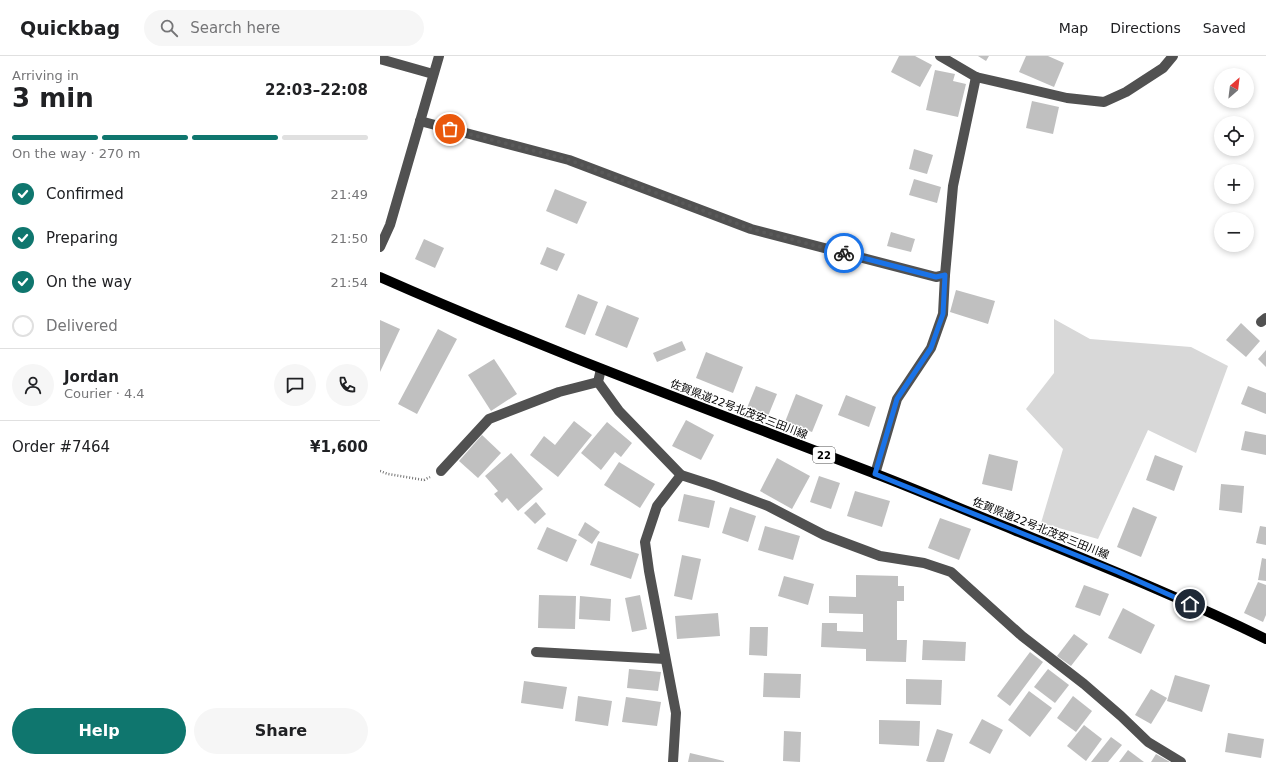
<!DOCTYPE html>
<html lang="en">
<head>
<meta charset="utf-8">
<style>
  :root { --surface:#fff; --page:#f6f6f6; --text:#202124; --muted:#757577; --line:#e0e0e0; --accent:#0f766e }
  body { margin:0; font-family:"DejaVu Sans","Noto Sans JP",sans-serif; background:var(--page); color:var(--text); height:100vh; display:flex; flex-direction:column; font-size:15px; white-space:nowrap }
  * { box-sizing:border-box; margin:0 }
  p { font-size:13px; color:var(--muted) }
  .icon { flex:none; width:22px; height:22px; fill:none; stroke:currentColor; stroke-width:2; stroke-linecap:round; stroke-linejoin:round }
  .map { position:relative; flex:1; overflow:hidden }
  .panel { display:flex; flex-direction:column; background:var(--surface); width:380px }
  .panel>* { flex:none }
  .needle { width:26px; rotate:28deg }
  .fabs { position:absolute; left:834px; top:12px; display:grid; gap:8px }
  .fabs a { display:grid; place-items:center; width:40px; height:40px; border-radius:50%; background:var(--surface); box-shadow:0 2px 6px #0003; font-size:20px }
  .pin { position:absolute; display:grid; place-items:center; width:34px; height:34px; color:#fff; margin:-17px; border:2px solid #fff; border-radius:50%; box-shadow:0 1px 4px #0007 }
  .courier { position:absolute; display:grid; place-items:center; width:40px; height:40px; margin:-20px; border:3px solid #1a73e8; border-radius:50%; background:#fff; color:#222; box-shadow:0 1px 5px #0007 }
  .headline em { font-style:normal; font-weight:800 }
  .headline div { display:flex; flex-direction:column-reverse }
  .headline { display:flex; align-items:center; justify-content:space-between; height:68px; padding:0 12px }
  h1 { font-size:26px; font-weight:800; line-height:30px }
  .bar { display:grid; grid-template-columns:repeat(4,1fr); gap:6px 4px; align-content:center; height:48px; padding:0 12px }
  .bar i { height:5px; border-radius:3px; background:var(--line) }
  .bar .selected { background:var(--accent) }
  .bar p { grid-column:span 4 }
  .line { display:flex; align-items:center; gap:10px; padding:0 12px; border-top:1px solid var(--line) }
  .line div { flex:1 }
  .round { display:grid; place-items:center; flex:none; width:42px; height:42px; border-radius:21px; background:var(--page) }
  ol { padding:0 12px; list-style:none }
  li { display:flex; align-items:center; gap:12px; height:44px }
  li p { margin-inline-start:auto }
  li .icon { padding:4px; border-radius:50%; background:var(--accent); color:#fff; stroke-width:4 }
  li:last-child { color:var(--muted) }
  li i { width:22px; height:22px; border:2px solid var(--line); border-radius:50% }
  .cta { display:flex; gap:8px; margin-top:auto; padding:8px 12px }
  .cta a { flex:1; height:46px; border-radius:24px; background:var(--accent); color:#fff; font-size:16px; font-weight:800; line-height:46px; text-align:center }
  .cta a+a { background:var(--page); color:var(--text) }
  header { display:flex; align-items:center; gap:24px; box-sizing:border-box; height:56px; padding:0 20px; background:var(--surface); border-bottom:1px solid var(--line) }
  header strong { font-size:19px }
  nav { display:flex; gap:22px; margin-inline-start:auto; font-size:14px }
  .search { width:280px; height:36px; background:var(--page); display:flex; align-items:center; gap:10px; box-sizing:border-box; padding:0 14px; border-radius:22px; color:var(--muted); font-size:15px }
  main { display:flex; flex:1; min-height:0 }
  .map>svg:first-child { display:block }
  .green { fill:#d8d8d8 }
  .building { fill:#c0c0c0 }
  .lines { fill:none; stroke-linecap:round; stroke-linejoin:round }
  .path { stroke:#737373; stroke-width:2.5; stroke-dasharray:1 2; stroke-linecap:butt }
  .minor { stroke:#515151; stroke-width:10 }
  .major { stroke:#000; stroke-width:10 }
  .done { stroke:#595959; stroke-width:4; stroke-dasharray:0 7.2 }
  .route { stroke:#1a73e8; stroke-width:5 }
  .labels { text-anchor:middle; stroke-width:3; stroke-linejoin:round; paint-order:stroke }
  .shield { fill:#fff; stroke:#4c4c4c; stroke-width:1 }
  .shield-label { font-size:10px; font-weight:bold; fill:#000 }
  .street-label { font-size:11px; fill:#000; stroke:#fff }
</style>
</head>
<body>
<header>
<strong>Quickbag</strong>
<div class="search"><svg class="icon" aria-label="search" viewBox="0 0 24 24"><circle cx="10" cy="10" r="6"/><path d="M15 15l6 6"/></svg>Search here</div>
<nav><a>Map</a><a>Directions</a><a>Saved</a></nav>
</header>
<main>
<section class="panel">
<div class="headline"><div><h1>3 min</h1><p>Arriving in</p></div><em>22:03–22:08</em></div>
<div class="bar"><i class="selected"></i><i class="selected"></i><i class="selected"></i><i></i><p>On the way · 270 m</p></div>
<ol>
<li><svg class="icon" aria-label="check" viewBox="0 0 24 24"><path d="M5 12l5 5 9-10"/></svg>Confirmed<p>21:49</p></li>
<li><svg class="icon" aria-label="check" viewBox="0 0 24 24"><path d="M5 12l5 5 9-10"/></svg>Preparing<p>21:50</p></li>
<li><svg class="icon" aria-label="check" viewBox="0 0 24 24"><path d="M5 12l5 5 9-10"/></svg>On the way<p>21:54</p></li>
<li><i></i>Delivered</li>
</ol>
<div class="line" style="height:72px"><a class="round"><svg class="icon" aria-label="person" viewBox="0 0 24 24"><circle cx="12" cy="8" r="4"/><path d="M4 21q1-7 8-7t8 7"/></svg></a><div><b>Jordan</b><p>Courier · 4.4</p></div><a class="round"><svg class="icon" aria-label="chat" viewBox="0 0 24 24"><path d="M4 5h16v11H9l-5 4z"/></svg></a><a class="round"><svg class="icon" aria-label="phone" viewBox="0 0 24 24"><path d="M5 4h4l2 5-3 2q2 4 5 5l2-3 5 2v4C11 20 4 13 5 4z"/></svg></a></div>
<div class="line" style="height:52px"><div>Order #7464</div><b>¥1,600</b></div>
<div class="cta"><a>Help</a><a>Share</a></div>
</section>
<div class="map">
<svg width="886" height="706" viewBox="0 0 886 706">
  <rect width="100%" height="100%" fill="#fff"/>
  <polygon class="green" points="674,263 710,283 811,291 848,310 816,397 768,374 718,483 661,467 683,393 646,353 674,317"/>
  <g class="building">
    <polygon points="519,0 535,0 552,9 540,31 511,16"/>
    <polygon points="598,0 609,0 606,5"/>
    <polygon points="646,0 668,0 684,7 674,31 639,16"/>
    <polygon points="555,14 575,18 573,25 586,28 578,61 546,54"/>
    <polygon points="652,45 679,51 673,78 646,72"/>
    <polygon points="534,93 553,99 547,118 529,113"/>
    <polygon points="534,123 561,131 557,147 529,139"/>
    <polygon points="175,133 207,146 197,168 166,155"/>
    <polygon points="511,176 535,183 531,196 507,190"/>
    <polygon points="44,183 64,192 55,212 35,203"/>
    <polygon points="167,191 185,198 177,215 160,208"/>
    <polygon points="576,234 615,245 608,268 570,256"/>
    <polygon points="198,238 218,246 205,279 185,271"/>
    <polygon points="227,249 259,262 247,292 215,279"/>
    <polygon points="0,264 20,273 0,316"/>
    <polygon points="861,267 880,285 866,301 846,284"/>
    <polygon points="58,273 77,283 37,358 18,348"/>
    <polygon points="302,285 306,294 277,306 273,297"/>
    <polygon points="886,294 886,311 878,303"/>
    <polygon points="326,296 363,311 353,337 316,322"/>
    <polygon points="114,303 137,338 111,355 88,319"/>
    <polygon points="376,330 397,338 388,360 367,352"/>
    <polygon points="868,330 886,337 886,358 861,348"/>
    <polygon points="416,338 443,349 432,376 405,366"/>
    <polygon points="466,339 496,351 489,371 458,359"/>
    <polygon points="306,364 334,379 321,404 292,390"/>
    <polygon points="194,365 212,379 178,421 150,399 164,380 175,389"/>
    <polygon points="227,366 252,387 241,401 235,396 221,414 201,397"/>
    <polygon points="865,375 886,379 886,399 861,394"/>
    <polygon points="102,379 121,397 98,422 79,405"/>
    <polygon points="131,397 163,433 138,455 127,442 122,447 114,438 118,435 105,420"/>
    <polygon points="609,398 638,405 632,435 602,428"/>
    <polygon points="775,399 803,410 794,435 766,424"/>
    <polygon points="397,402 430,420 412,453 380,435"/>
    <polygon points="239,406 275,428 260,452 224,429"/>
    <polygon points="439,420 460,427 451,453 430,446"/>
    <polygon points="841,428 864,430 862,457 839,454"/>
    <polygon points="475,435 510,445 502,471 467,460"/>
    <polygon points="304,438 335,445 329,472 298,465"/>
    <polygon points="156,446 166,458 155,468 144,457"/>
    <polygon points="350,451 376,460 368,486 342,477"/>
    <polygon points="753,451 777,461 761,501 737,491"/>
    <polygon points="560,462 591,473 579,504 548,492"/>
    <polygon points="205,466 220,476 212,488 198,479"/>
    <polygon points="385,470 420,480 413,504 378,494"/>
    <polygon points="880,470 886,471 886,489 876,487"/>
    <polygon points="167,471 197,484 187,506 157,493"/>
    <polygon points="218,485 259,498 251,523 210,509"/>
    <polygon points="302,499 321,503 312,544 294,540"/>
    <polygon points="882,502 886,503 886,525 878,524"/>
    <polygon points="476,519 518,520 518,530 524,530 524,545 517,545 517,584 527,584 526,606 486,605 486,593 441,591 442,567 457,567 457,575 483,576 483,558 449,557 449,540 476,541"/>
    <polygon points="404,520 434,528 428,549 398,540"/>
    <polygon points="878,526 886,529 886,559 883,566 864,557"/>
    <polygon points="704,529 729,538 720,560 695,551"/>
    <polygon points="159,539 196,540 195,573 158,572"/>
    <polygon points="260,539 267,573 252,576 245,542"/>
    <polygon points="200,540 231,543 230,565 199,563"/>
    <polygon points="743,552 775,569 761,598 728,582"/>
    <polygon points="338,557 340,580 297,583 295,560"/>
    <polygon points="370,571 388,571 387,600 369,599"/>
    <polygon points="694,578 708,588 691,610 677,600"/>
    <polygon points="543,584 586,586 585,605 542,604"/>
    <polygon points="650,596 663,606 630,650 617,640"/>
    <polygon points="249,613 281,616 278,635 247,632"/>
    <polygon points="668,613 689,629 675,647 654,631"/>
    <polygon points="384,617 421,618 420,642 383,641"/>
    <polygon points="795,619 830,629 822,656 787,645"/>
    <polygon points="526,623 562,624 561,649 526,648"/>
    <polygon points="144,625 187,631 183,653 141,647"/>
    <polygon points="771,633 787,642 771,668 755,659"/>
    <polygon points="649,635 672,652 650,681 628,664"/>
    <polygon points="198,640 232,645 228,670 195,665"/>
    <polygon points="693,640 712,655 696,676 677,662"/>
    <polygon points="246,641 281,646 277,670 242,666"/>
    <polygon points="602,663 623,674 610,698 589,687"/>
    <polygon points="499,664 540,665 539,690 499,688"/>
    <polygon points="704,669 722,683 706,705 687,690"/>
    <polygon points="557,673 573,678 564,706 549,706 546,705"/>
    <polygon points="404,675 421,676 420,706 403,705"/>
    <polygon points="848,677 884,683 881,702 845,696"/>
    <polygon points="731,681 742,689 728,706 711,706"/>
    <polygon points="748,694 764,706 739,706"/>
    <polygon points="310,697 344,705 344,706 308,706"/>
    <polygon points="776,698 790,706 771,706"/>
  </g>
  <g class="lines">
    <polyline class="path" points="0,415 8,418 44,424 50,421"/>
    <g class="minor">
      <polyline points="560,0 596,21 687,42 724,46 746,36 783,12 793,0"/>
      <polyline points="0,3 53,18"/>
      <polyline points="40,65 189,104 371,173 556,221 565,219"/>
      <polyline points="0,191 10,169 59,0"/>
      <polyline points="881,266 886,262"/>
      <polyline points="221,313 218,326 239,355 301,419 332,429 388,450 444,479 500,500 544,507 571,516 642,580 704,628 741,660 768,686 801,706"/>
      <polyline points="61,415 109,363 179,336 218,326"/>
      <polyline points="495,418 517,343 551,292 563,258 565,219 573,130 596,21"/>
      <polyline points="156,596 285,603"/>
      <polyline points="293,706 296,657 269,515 265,486 277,450 301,419"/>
    </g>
    <path class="major" d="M0,221C163,293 330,354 496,418C543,436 588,456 634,474C719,509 804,543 886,583"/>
  </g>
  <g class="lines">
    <polyline class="done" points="70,73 189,104 371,173 464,197"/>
    <polyline class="route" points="464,197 556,221 565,219 563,258 559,269 551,292 517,343 495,418 738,516 810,548"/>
  </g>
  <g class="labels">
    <rect class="shield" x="433" y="391" width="22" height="16" rx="3"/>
    <g class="shield-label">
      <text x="444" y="403">22</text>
    </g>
    <g class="street-label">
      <text transform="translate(359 353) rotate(21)" y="4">佐賀県道22号北茂安三田川線</text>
      <text transform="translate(661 472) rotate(22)" y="4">佐賀県道22号北茂安三田川線</text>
    </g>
  </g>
</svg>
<div class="fabs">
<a><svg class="needle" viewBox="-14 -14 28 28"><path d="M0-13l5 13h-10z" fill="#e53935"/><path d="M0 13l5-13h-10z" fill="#757577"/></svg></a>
<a><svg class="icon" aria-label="locate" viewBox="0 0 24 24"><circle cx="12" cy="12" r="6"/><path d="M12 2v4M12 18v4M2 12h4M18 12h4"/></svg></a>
<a>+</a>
<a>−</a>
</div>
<div class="pin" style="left:70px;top:73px;background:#ea580c"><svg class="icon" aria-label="bag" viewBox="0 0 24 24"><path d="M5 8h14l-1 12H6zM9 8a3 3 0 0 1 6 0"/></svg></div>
<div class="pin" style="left:810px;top:548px;background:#1f2937"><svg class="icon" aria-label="home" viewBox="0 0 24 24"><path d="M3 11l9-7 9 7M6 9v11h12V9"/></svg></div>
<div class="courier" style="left:464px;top:197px"><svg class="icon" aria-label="bike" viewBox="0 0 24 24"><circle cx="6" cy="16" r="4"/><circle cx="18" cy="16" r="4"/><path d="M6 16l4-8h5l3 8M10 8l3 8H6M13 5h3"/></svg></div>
</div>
</main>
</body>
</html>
